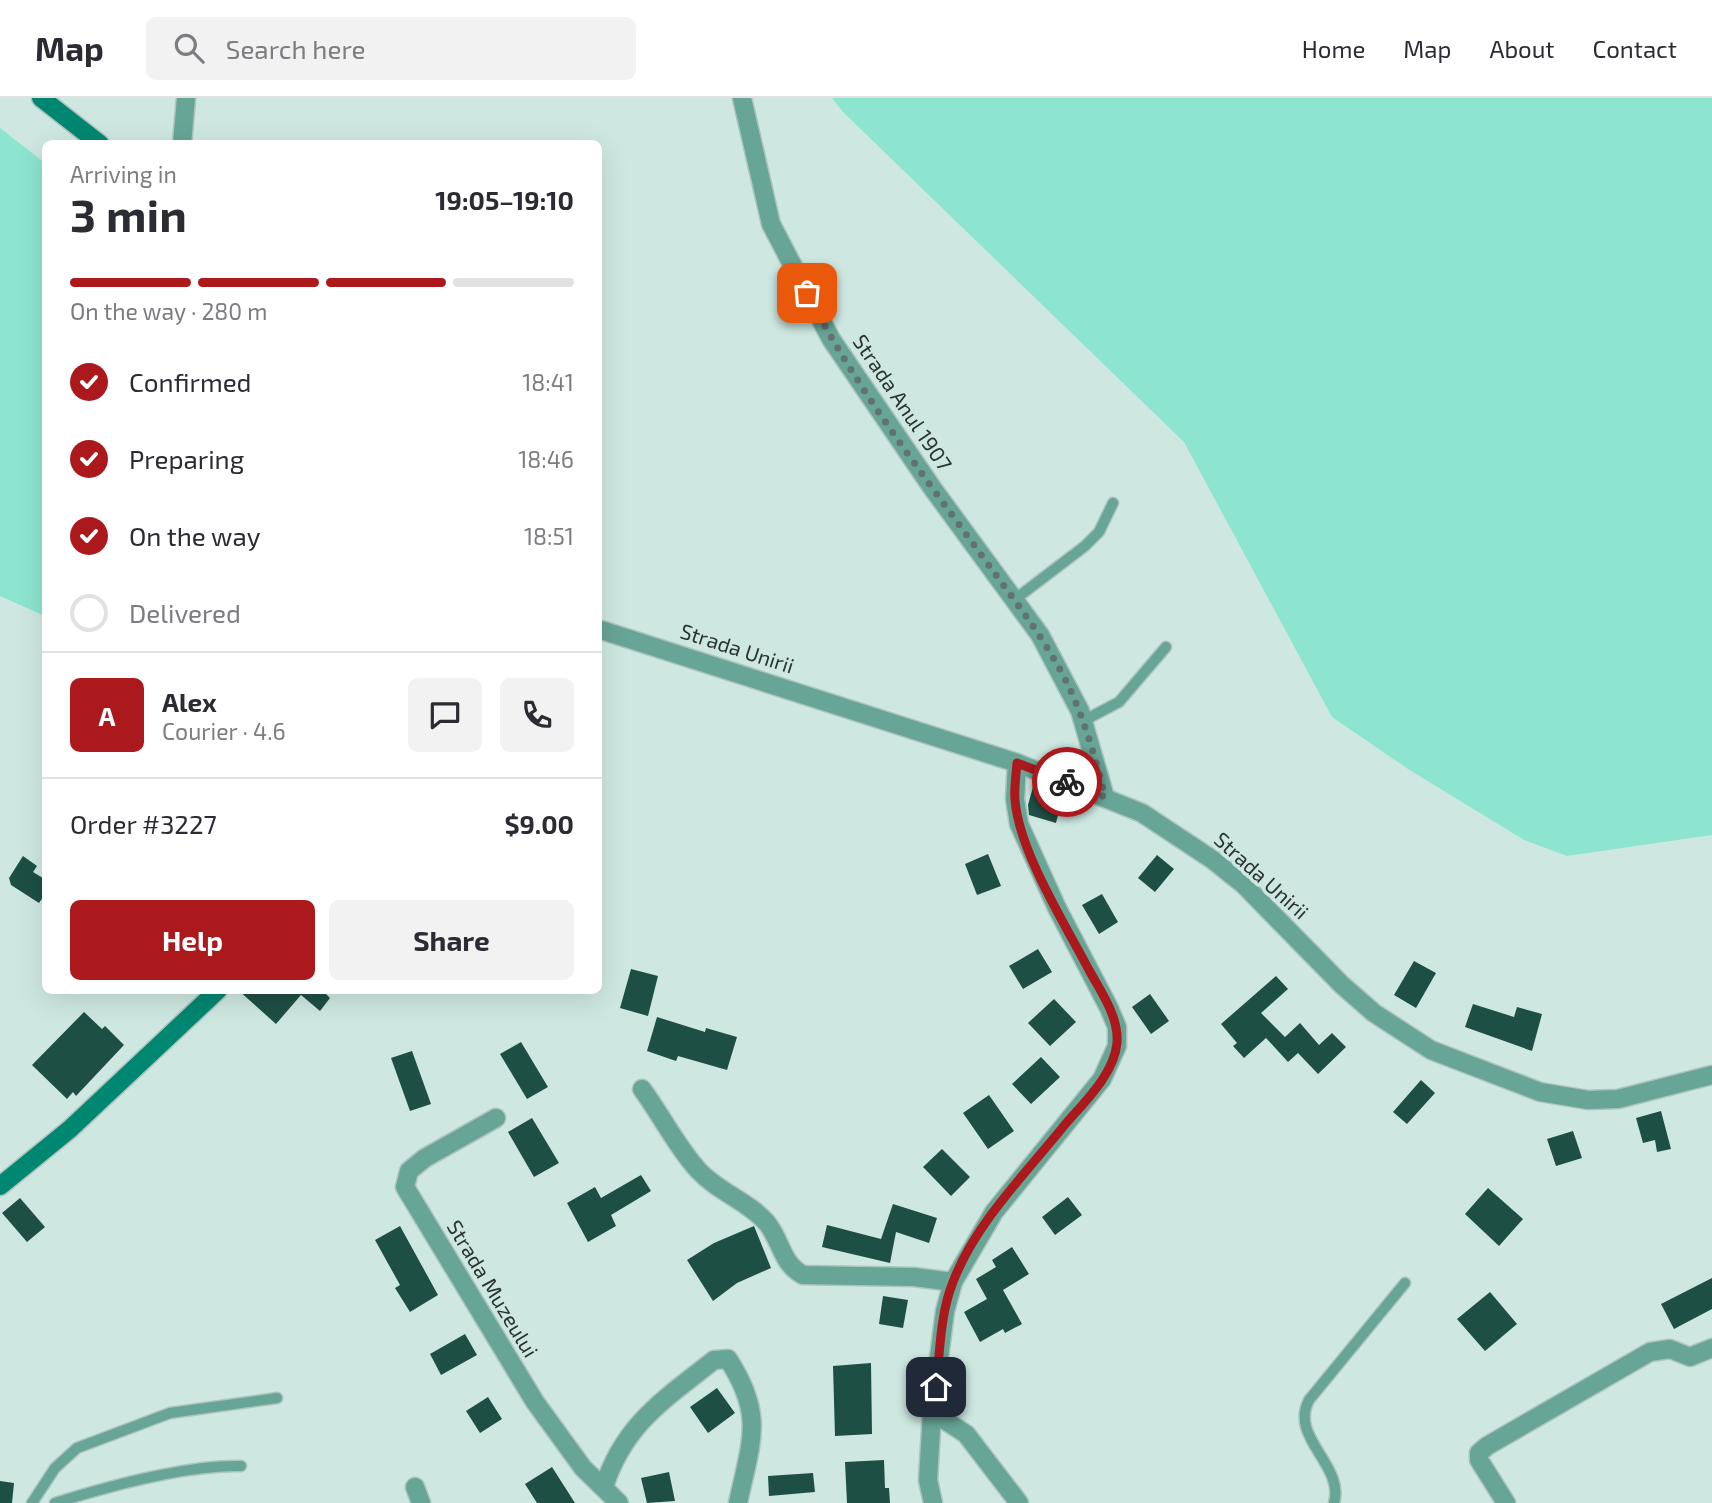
<!DOCTYPE html>
<html lang="en">
<head>
<meta charset="utf-8">
<style>
  :root { --surface:#fff; --page:#f2f2f3; --text:#2b2b33; --muted:#7c7c81; --line:#e1e1e2; --accent:#ab191d }
  body { margin:0; font-family:"Exo 2",sans-serif; background:var(--page); color:var(--text); height:100vh; display:flex; flex-direction:column; font-size:26px; white-space:nowrap }
  * { box-sizing:border-box; margin:0 }
  p { font-size:23px; color:var(--muted) }
  .icon { flex:none; width:38px; height:38px; fill:none; stroke:currentColor; stroke-width:2; stroke-linecap:round; stroke-linejoin:round }
  .map { position:relative; flex:1; overflow:hidden }
  .panel { position:absolute; left:42px; top:42px; width:560px; height:854px; display:flex; flex-direction:column; background:var(--surface); border-radius:10px; box-shadow:0 7px 28px #0002 }
  .panel>* { flex:none }
  .pin { position:absolute; display:grid; place-items:center; width:60px; height:60px; color:#fff; margin:-30px; border-radius:14px; box-shadow:0 4px 10px #0006 }
  .courier { position:absolute; display:grid; place-items:center; width:70px; height:70px; margin:-35px; border:5px solid #ab191d; border-radius:50%; background:#fff; color:#222; box-shadow:0 2px 9px #0007 }
  .headline em { font-style:normal; font-weight:700 }
  .headline div { display:flex; flex-direction:column-reverse }
  .headline { display:flex; align-items:center; justify-content:space-between; height:119px; padding:0 28px }
  h1 { font-size:46px; font-weight:700; line-height:52px }
  .bar { display:grid; grid-template-columns:repeat(4,1fr); gap:10px 7px; align-content:center; height:84px; padding:0 28px }
  .bar i { height:9px; border-radius:5px; background:var(--line) }
  .bar .current { background:var(--accent) }
  .bar p { grid-column:span 4 }
  .line { display:flex; align-items:center; gap:18px; padding:0 28px; border-top:2px solid var(--line) }
  .line div { flex:1 }
  .round { display:grid; place-items:center; flex:none; width:74px; height:74px; border-radius:10px; background:var(--page) }
  ol { padding:0 28px; list-style:none }
  li { display:flex; align-items:center; gap:21px; height:77px }
  li p { margin-inline-start:auto }
  li .icon { padding:7px; border-radius:50%; background:var(--accent); color:#fff; stroke-width:4 }
  li:last-child { color:var(--muted) }
  li i { width:38px; height:38px; border:4px solid var(--line); border-radius:50% }
  .primary-button { display:flex; gap:14px; margin-top:auto; padding:14px 28px }
  .primary-button a { flex:1; height:80px; border-radius:10px; background:var(--accent); color:#fff; font-size:28px; font-weight:700; line-height:80px; text-align:center }
  .primary-button a+a { background:var(--page); color:var(--text) }
  header { display:flex; align-items:center; gap:42px; box-sizing:border-box; height:98px; padding:0 35px; background:var(--surface); border-bottom:2px solid var(--line) }
  header strong { font-size:33px }
  nav { display:flex; gap:38px; margin-inline-start:auto; font-size:24px }
  .search { width:490px; height:63px; background:var(--page); display:flex; align-items:center; gap:18px; box-sizing:border-box; padding:0 24px; border-radius:10px; color:var(--muted); font-size:26px }
  .map>svg:first-child { display:block }
  .green { fill:#8de5cf }
  .building { fill:#1e4f44 }
  .lines { fill:none; stroke-linecap:round; stroke-linejoin:round }
  .lane-casing { stroke:#adc4be; stroke-width:13 }
  .street-casing { stroke:#adc4be; stroke-width:21 }
  .secondary-casing { stroke:#adc4be; stroke-width:21 }
  .lane { stroke:#67a596; stroke-width:10 }
  .street { stroke:#67a596; stroke-width:18 }
  .secondary { stroke:#008771; stroke-width:18 }
  .done { stroke:#63726e; stroke-width:7; stroke-dasharray:0 12.6 }
  .route { stroke:#ab191d; stroke-width:9 }
  .labels { text-anchor:middle; stroke-width:7; stroke-linejoin:round; paint-order:stroke }
  .street-label { font-size:21px; fill:#293330; stroke:#cee8e1 }
</style>
</head>
<body>
<header>
<strong>Map</strong>
<div class="search"><svg class="icon" aria-label="search" viewBox="0 0 24 24"><circle cx="10" cy="10" r="6"/><path d="M15 15l6 6"/></svg>Search here</div>
<nav><a>Home</a><a>Map</a><a>About</a><a>Contact</a></nav>
</header>
<div class="map">
<svg width="1712" height="1405" viewBox="0 0 1712 1405">
  <rect width="100%" height="100%" fill="#cee8e1"/>
  <g class="green">
    <polygon points="832,0 1712,0 1712,737 1567,758 1524,742 1408,671 1332,619 1184,344 843,14"/>
    <polygon points="0,30 45,65 45,518 0,498"/>
  </g>
  <g class="building">
    <polygon points="1033,689 1063,698 1056,725 1029,717 1028,707"/>
    <polygon points="988,756 1001,788 977,797 965,766"/>
    <polygon points="1157,757 1174,771 1155,794 1138,780"/>
    <polygon points="23,758 37,768 33,774 46,782 46,795 39,805 11,787 9,780"/>
    <polygon points="1102,796 1118,824 1099,836 1082,807"/>
    <polygon points="1038,851 1052,874 1023,891 1009,868"/>
    <polygon points="1414,863 1436,875 1416,910 1394,897"/>
    <polygon points="631,871 658,878 648,918 620,910"/>
    <polygon points="1276,878 1288,891 1261,915 1285,939 1300,925 1319,947 1332,935 1346,949 1318,976 1298,955 1288,964 1266,940 1244,960 1233,948 1237,945 1221,926"/>
    <polygon points="238,892 322,892 330,900 320,913 301,897 276,926"/>
    <polygon points="1150,896 1169,923 1151,936 1132,909"/>
    <polygon points="1054,901 1076,924 1050,948 1028,925"/>
    <polygon points="1473,906 1514,919 1517,909 1542,916 1532,953 1465,929"/>
    <polygon points="84,914 102,931 105,928 124,947 76,998 73,994 67,1001 32,967"/>
    <polygon points="657,919 705,934 706,930 737,939 727,972 678,958 676,963 647,953"/>
    <polygon points="521,944 548,989 527,1001 500,956"/>
    <polygon points="412,953 431,1006 410,1013 391,960"/>
    <polygon points="1041,959 1060,979 1031,1006 1012,986"/>
    <polygon points="1421,982 1435,995 1407,1026 1393,1014"/>
    <polygon points="989,997 1014,1033 988,1051 963,1015"/>
    <polygon points="1661,1013 1671,1051 1657,1054 1655,1042 1643,1045 1636,1020"/>
    <polygon points="532,1020 559,1065 534,1079 508,1034"/>
    <polygon points="1573,1033 1582,1060 1556,1068 1547,1041"/>
    <polygon points="942,1051 970,1079 951,1098 923,1069"/>
    <polygon points="641,1077 651,1093 611,1117 616,1128 588,1144 567,1105 595,1089 601,1100"/>
    <polygon points="1488,1090 1523,1121 1499,1148 1465,1116"/>
    <polygon points="1068,1099 1082,1117 1055,1137 1042,1119"/>
    <polygon points="20,1100 45,1129 27,1144 2,1115"/>
    <polygon points="893,1106 937,1120 929,1145 896,1134 890,1165 822,1149 827,1127 881,1141"/>
    <polygon points="400,1128 438,1197 410,1214 395,1190 400,1187 375,1142"/>
    <polygon points="754,1128 771,1170 737,1185 713,1203 687,1162 714,1145"/>
    <polygon points="1012,1149 1029,1176 1003,1192 1022,1226 1005,1235 1003,1231 980,1244 964,1214 987,1201 976,1181 996,1169 992,1162"/>
    <polygon points="1712,1180 1712,1211 1674,1231 1661,1206"/>
    <polygon points="1490,1194 1517,1226 1485,1253 1457,1221"/>
    <polygon points="883,1198 908,1202 903,1230 879,1226"/>
    <polygon points="465,1236 477,1257 441,1277 430,1256"/>
    <polygon points="871,1265 872,1336 835,1338 833,1268"/>
    <polygon points="717,1290 735,1315 708,1335 690,1309"/>
    <polygon points="488,1299 502,1321 480,1335 466,1313"/>
    <polygon points="884,1362 885,1390 889,1390 890,1405 847,1405 845,1364"/>
    <polygon points="552,1369 575,1405 537,1405 525,1386"/>
    <polygon points="669,1374 675,1403 647,1405 641,1380"/>
    <polygon points="813,1375 815,1394 769,1398 768,1378"/>
    <polygon points="0,1383 14,1385 12,1405 0,1405"/>
  </g>
  <g class="lines">
    <g class="lane-casing">
      <g id="lane">
        <polyline points="1014,502 1085,448 1099,434 1113,405"/>
        <polyline points="1083,623 1119,604 1166,549"/>
        <polyline points="32,1405 55,1370 77,1350 170,1315 277,1300"/>
        <path d="M55,1405C109,1388 185,1367 241,1368"/>
        <path d="M1334,1405C1345,1367 1289,1340 1309,1302L1405,1185"/>
      </g>
    </g>
    <g class="street-casing">
      <g id="street">
        <polyline points="742,0 771,126 831,241 933,391 1040,537 1080,613 1105,699"/>
        <polyline points="182,46 186,0"/>
        <polyline points="598,531 1017,665 1142,715 1213,762 1243,786 1342,887 1374,915 1431,952 1540,994 1588,1002 1618,1001 1712,977"/>
        <path d="M642,991C661,1017 677,1049 698,1072C718,1094 748,1103 767,1125C782,1144 781,1165 803,1177L914,1179L953,1184"/>
        <polyline points="496,1020 425,1060 409,1073 405,1089 535,1304 583,1370 619,1405"/>
        <polyline points="932,1314 966,1336 1019,1405"/>
        <polyline points="415,1389 421,1405"/>
        <path d="M604,1389C624,1326 665,1301 714,1262L728,1261C765,1318 751,1343 738,1405"/>
        <polyline points="933,1405 928,1382 932,1314 945,1213 953,1184 994,1114 1102,981 1117,948 1117,929 1109,910 1057,810 1019,726 1015,701 1017,665"/>
        <polyline points="1506,1405 1479,1362 1479,1355 1487,1348 1650,1254 1670,1251 1690,1259 1712,1250"/>
      </g>
    </g>
    <g class="secondary-casing">
      <g id="secondary">
        <polyline points="41,0 100,46"/>
        <polyline points="0,1088 70,1031 218,892"/>
      </g>
    </g>
    <use href="#lane" class="lane"/>
    <use href="#street" class="street"/>
    <use href="#secondary" class="secondary"/>
  </g>
  <g class="lines">
    <path class="done" d="M807,195C854,286 917,369 977,451C1007,493 1040,533 1064,579C1083,616 1095,658 1105,699L1067,684"/>
    <path class="route" d="M936,1289C940,1254 940,1216 953,1184C975,1126 1025,1076 1063,1029C1083,1005 1114,977 1117,945C1119,919 1101,894 1089,872C1065,826 1019,753 1015,702C1014,690 1016,677 1017,665L1067,684"/>
  </g>
  <g class="labels">
    <g class="street-label">
      <text transform="translate(902 305) rotate(56)" y="7">Strada Anul 1907</text>
      <text transform="translate(737 551) rotate(18)" y="7">Strada Unirii</text>
      <text transform="translate(1261 778) rotate(42)" y="7">Strada Unirii</text>
      <text transform="translate(492 1191) rotate(59)" y="7">Strada Muzeului</text>
    </g>
  </g>
</svg>
<div class="pin" style="left:807px;top:195px;background:#ea580c"><svg class="icon" aria-label="bag" viewBox="0 0 24 24"><path d="M5 8h14l-1 12H6zM9 8a3 3 0 0 1 6 0"/></svg></div>
<div class="pin" style="left:936px;top:1289px;background:#1f2937"><svg class="icon" aria-label="home" viewBox="0 0 24 24"><path d="M3 11l9-7 9 7M6 9v11h12V9"/></svg></div>
<div class="courier" style="left:1067px;top:684px"><svg class="icon" aria-label="bike" viewBox="0 0 24 24"><circle cx="6" cy="16" r="4"/><circle cx="18" cy="16" r="4"/><path d="M6 16l4-8h5l3 8M10 8l3 8H6M13 5h3"/></svg></div>
<section class="panel">
<div class="headline"><div><h1>3 min</h1><p>Arriving in</p></div><em>19:05–19:10</em></div>
<div class="bar"><i class="current"></i><i class="current"></i><i class="current"></i><i></i><p>On the way · 280 m</p></div>
<ol>
<li><svg class="icon" aria-label="check" viewBox="0 0 24 24"><path d="M5 12l5 5 9-10"/></svg>Confirmed<p>18:41</p></li>
<li><svg class="icon" aria-label="check" viewBox="0 0 24 24"><path d="M5 12l5 5 9-10"/></svg>Preparing<p>18:46</p></li>
<li><svg class="icon" aria-label="check" viewBox="0 0 24 24"><path d="M5 12l5 5 9-10"/></svg>On the way<p>18:51</p></li>
<li><i></i>Delivered</li>
</ol>
<div class="line" style="height:126px"><b class="round" style="background:var(--accent);color:#fff">A</b><div><b>Alex</b><p>Courier · 4.6</p></div><a class="round"><svg class="icon" aria-label="chat" viewBox="0 0 24 24"><path d="M4 5h16v11H9l-5 4z"/></svg></a><a class="round"><svg class="icon" aria-label="phone" viewBox="0 0 24 24"><path d="M5 4h4l2 5-3 2q2 4 5 5l2-3 5 2v4C11 20 4 13 5 4z"/></svg></a></div>
<div class="line" style="height:91px"><div>Order #3227</div><b>$9.00</b></div>
<div class="primary-button"><a>Help</a><a>Share</a></div>
</section>
</div>
</body>
</html>
